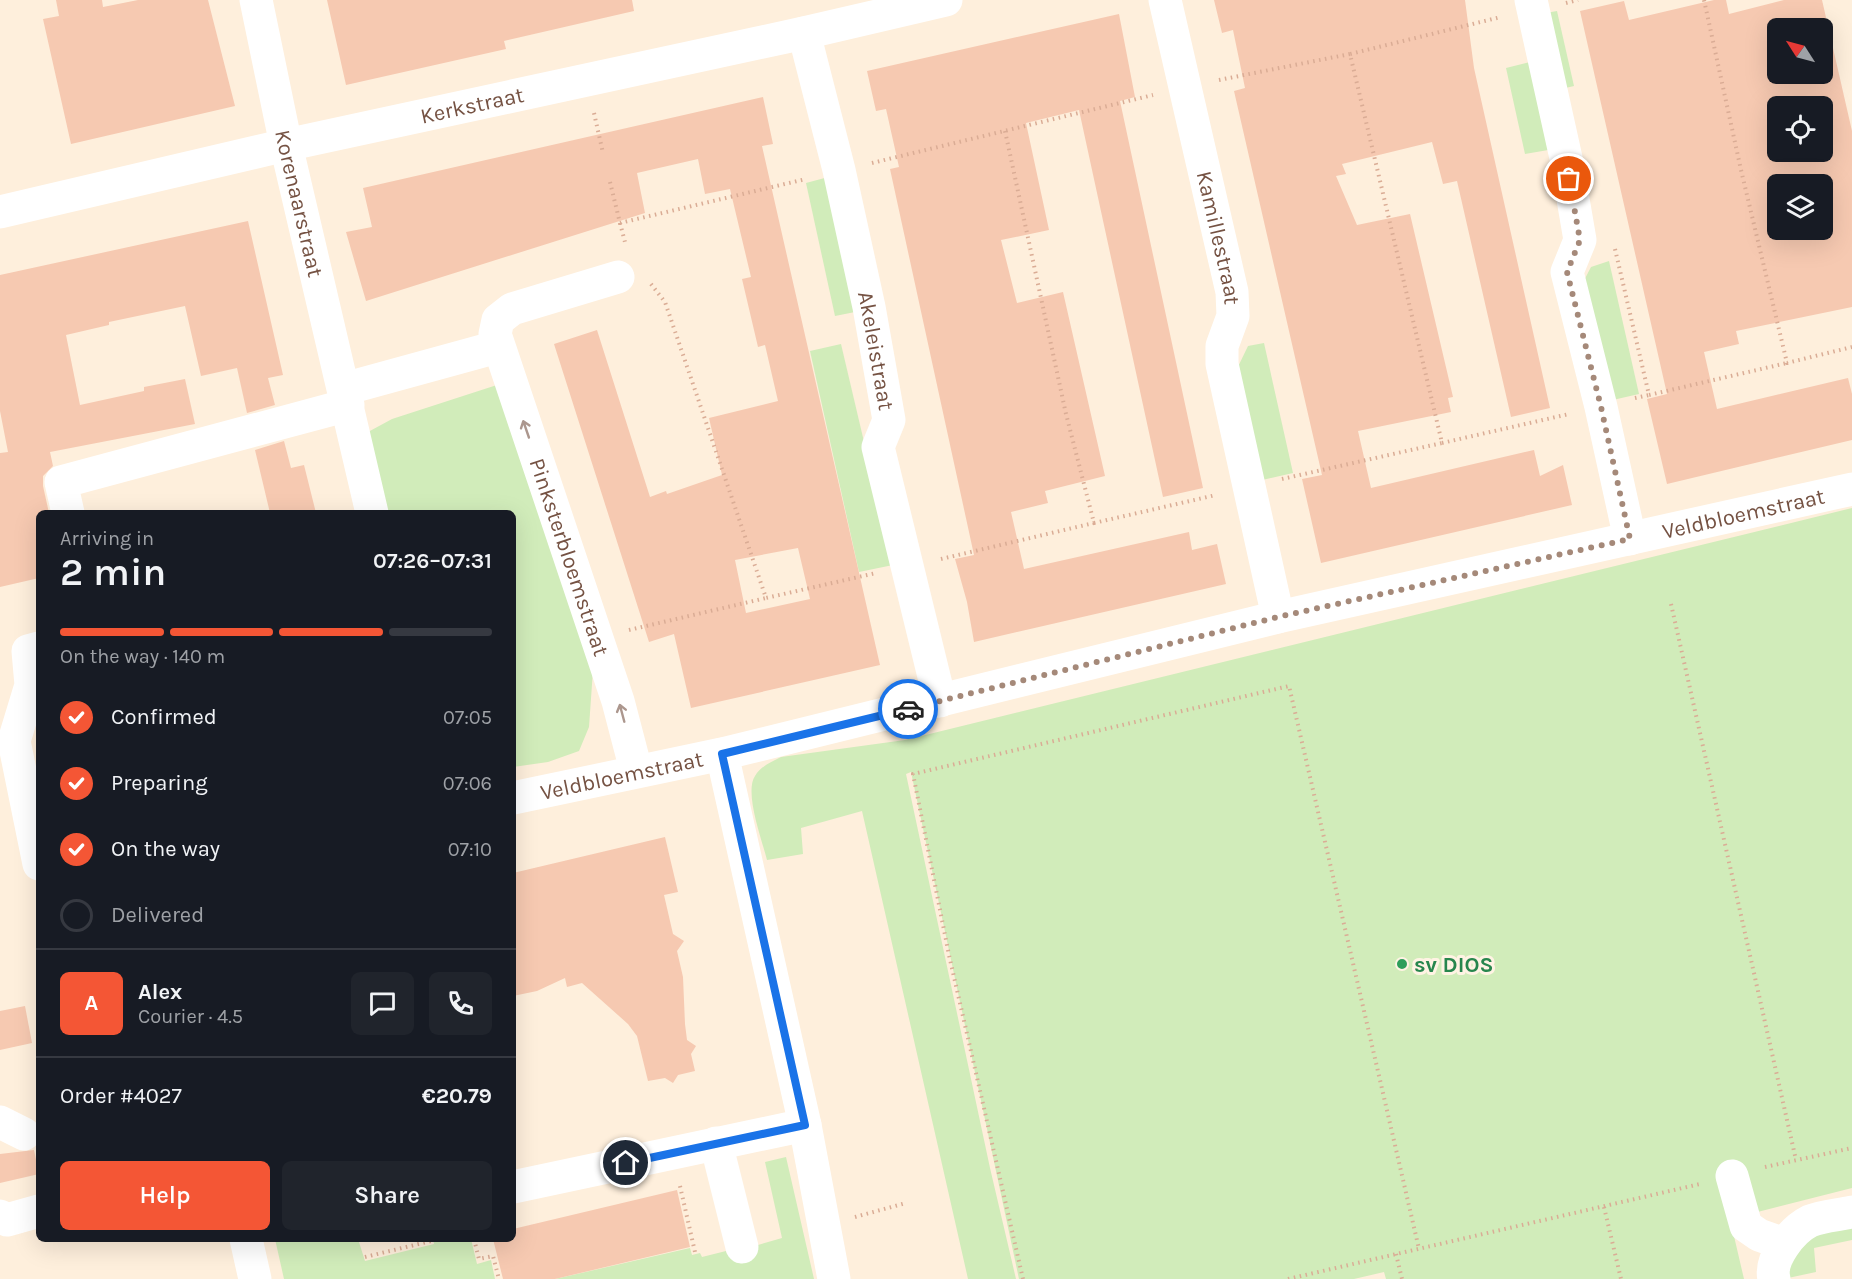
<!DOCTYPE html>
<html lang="en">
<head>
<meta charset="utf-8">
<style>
  :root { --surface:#171b24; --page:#20242c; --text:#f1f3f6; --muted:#9ea1a6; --line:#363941; --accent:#f45635 }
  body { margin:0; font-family:Karla,sans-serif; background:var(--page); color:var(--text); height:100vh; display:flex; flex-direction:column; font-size:22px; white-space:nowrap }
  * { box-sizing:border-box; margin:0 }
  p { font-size:20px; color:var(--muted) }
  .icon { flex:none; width:33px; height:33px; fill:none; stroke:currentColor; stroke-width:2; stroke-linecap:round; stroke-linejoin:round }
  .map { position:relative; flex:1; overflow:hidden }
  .drawer { position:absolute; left:36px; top:510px; width:480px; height:732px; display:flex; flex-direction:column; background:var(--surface); border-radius:9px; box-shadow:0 6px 24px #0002 }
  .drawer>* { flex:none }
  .needle { width:39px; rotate:306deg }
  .buttons { position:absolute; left:1767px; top:18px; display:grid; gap:12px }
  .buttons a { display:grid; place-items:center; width:66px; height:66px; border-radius:9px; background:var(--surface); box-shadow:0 6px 24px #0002; font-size:30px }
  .pin { position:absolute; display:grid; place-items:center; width:51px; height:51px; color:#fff; margin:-26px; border:3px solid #fff; border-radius:50%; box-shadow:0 2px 6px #0007 }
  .courier { position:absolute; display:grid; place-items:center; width:60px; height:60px; margin:-30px; border:4px solid #1a73e8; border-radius:50%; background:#fff; color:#222; box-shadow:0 2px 8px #0007 }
  .overview em { font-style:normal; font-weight:600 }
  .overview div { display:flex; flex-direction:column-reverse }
  .overview { display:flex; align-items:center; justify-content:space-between; height:102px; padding:0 24px }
  h1 { font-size:39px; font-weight:600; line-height:45px }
  .bar { display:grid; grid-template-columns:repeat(4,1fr); gap:9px 6px; align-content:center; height:72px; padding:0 24px }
  .bar i { height:8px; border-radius:4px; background:var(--line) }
  .bar .active { background:var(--accent) }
  .bar p { grid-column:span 4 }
  .line { display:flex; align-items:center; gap:15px; padding:0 24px; border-top:2px solid var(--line) }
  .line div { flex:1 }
  .round { display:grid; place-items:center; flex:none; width:63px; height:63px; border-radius:9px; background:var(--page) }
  ol { padding:0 24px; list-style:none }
  li { display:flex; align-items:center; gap:18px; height:66px }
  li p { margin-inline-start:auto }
  li .icon { padding:6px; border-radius:50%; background:var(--accent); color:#fff; stroke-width:4 }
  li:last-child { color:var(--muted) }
  li i { width:33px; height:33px; border:3px solid var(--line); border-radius:50% }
  .button { display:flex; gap:12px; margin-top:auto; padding:12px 24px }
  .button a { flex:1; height:69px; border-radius:9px; background:var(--accent); color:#fff; font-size:24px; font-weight:600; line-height:69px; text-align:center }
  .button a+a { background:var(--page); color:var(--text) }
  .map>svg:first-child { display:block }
  .green { fill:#d1ecba }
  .building { fill:#f6c9b1; fill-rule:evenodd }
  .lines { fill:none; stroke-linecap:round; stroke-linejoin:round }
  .path { stroke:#daac95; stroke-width:4; stroke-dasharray:1.5 4.5; stroke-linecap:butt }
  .minor { stroke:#fff; stroke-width:33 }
  .oneway { stroke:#ac978e }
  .done { stroke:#a58979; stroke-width:6; stroke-dasharray:0 10.8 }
  .route { stroke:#1a73e8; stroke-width:8 }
  .leisure-dot { fill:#2e9e5b; stroke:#fff3e4; stroke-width:2 }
  .labels { text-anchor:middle; stroke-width:6; stroke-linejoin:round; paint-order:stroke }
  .street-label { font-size:22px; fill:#755243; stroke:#fff3e4 }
  .leisure-label { font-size:22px; font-weight:bold; fill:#27864d; stroke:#fff3e4; text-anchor:start }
</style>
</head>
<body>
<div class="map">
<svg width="1852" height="1279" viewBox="0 0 1852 1279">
  <rect width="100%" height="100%" fill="#feefdc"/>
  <g class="green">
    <polygon points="1557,11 1574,86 1557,90 1540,14"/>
    <polygon points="1534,61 1554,149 1525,154 1506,68"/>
    <polygon points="832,176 860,311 835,316 806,183"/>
    <polygon points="1609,261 1639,394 1604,402 1579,290 1591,267"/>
    <polygon points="1264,343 1293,473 1258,481 1234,375 1248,346"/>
    <polygon points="841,344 893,565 859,572 810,351"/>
    <polygon points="500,384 593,670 589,727 579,751 548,762 513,767 513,513 387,513 368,432 392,419"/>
    <path d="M1852,508V1188L1730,1219L1744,1279H1386L1384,1272L1354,1279H1019L911,772L906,774L990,1168L1016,1279H968L862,811L801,828L803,854L767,860C762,840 744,792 755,776C761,766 771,762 781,757L905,740Z"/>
    <polygon points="786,1157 814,1279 555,1279 690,1248 692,1255 700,1253 702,1257 726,1251 727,1254 782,1238 765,1162"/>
    <polygon points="1852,1224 1852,1240 1814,1248 1816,1272 1788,1278 1793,1246 1812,1231"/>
    <polygon points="275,1239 358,1239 365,1261 434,1244 433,1239 471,1239 477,1264 491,1260 495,1279 284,1279"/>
  </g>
  <g class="building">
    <polygon points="56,0 102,0 103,7 138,0 208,0 235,106 71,144 43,19 59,16"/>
    <polygon points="327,0 632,0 634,11 504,41 506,49 346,85"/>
    <polygon points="1214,0 1465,0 1474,68 1550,408 1511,417 1457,181 1443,184 1432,142 1342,164 1346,174 1336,176 1357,225 1410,214 1453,397 1448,398 1451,412 1358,431 1371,488 1534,450 1540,476 1563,465 1572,505 1321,563 1302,479 1322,475 1234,91 1245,88 1233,30 1222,33"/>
    <path d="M1714,0H1726L1729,14L1784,0H1822L1852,131V307L1736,331L1739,344L1704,352L1717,409L1848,378L1852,394V440L1667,484L1647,399L1667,394L1580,11L1624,1L1629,20ZM1778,28H1822V74H1778ZM1778,106H1822V152H1778ZM1778,184H1822V230H1778Z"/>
    <polygon points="1119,14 1135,97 1120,101 1203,488 1163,497 1079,110 1026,123 1049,230 1001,240 1017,303 1063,292 1105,476 1045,491 1048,503 1011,512 1024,569 1189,532 1192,550 1217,544 1226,584 974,642 967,602 955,559 974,555 890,169 899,167 886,109 876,111 867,71"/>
    <path d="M763,97L773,144L762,146L880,665L691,708L674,634L649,642L554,344L597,330L650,497L666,491L667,494L722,475L709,418L778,401L765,345L758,347L742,279L751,277L730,189L705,194L698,159L637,173L645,213L366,301L346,232L372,227L363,188ZM798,548L810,599L746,613L735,560Z"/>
    <polygon points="248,221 283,375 268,378 275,405 247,413 237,368 201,376 185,306 109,322 109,325 66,335 80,405 144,391 144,387 185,379 195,424 50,452 53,466 43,476 43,486 49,513 39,513 39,578 0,587 0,453 8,452 0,411 0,275"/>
    <polygon points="284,441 291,468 304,465 316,513 270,513 255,450"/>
    <polygon points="665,837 678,892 664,895 673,934 684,941 677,951 683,977 685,1024 687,1040 696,1046 691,1054 695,1071 678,1075 673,1083 665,1078 648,1081 637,1036 628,1024 582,983 567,987 565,978 537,991 513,996 513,873"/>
    <polygon points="25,1006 32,1043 0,1050 0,1011"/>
    <polygon points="34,1150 39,1174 0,1183 0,1154"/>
    <polygon points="677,1190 690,1247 555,1279 503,1279 493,1239 513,1239 513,1229"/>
  </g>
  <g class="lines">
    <g class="path">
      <polyline points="1704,0 1741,170 1787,363 1852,347"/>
      <polyline points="1566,3 1578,0"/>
      <polyline points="1219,80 1350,54"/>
      <polyline points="594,113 603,153"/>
      <polyline points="1005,131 1066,414 1094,523 1216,495"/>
      <polyline points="872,163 1153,95"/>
      <polyline points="610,182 620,223 806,179"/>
      <polyline points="620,223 626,246"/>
      <polyline points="1615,249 1649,395 1787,363"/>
      <polyline points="651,284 665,302 766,598 876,573"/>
      <polyline points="1635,398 1649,395"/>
      <polyline points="1442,443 1569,414"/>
      <polyline points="1282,479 1442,443 1350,54 1501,17"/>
      <polyline points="941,559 1094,523"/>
      <polyline points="1671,604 1796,1160"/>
      <polyline points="629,630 766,598"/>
      <polyline points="1765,1167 1852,1148"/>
      <polyline points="680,1186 695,1252"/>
      <polyline points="1604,1207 1621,1279"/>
      <polyline points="855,1217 906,1203"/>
      <polyline points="474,1239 479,1259 493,1256 499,1279"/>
      <polyline points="1396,1254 1402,1279"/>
      <polyline points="365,1257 431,1241 430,1239"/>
      <polyline points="1023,1279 949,955 913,774 1289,686 1419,1249"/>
      <polyline points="1288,1279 1700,1184"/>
    </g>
    <g class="minor">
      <path id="s1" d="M256,0L286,145L372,513"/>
      <path id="s2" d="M1165,0L1232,292L1233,316L1222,346V364L1278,617"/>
      <polyline points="1531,0 1566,158 1580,240 1567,272 1601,407 1630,539"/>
      <path id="s3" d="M804,33L839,170L869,307L889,420L878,447L940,701"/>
      <path id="s4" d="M0,212L286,145L804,33L946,0"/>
      <path id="s5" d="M618,277L512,309L498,320L495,334L618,701L636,770"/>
      <polyline points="344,389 497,347"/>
      <polyline points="68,513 61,482 348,405"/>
      <polyline points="39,648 28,651 31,685 14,741 39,864"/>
      <polyline points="722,754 805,1125 834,1279"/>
      <path id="s6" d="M513,798L722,754L1278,617L1852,489"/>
      <polyline points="0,1122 24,1134"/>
      <polyline points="716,1143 742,1247"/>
      <polyline points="1732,1176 1746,1226 1759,1235 1784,1244"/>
      <polyline points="513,1187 805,1125"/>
      <polyline points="0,1216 7,1220 39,1211"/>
      <polyline points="246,1239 255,1279"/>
      <path d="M1774,1279C1769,1259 1792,1230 1810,1221C1822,1216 1839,1215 1852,1212"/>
    </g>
  </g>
  <defs><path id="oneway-shaft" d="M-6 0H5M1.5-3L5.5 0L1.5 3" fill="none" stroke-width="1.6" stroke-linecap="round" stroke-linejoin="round" transform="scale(1.5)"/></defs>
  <g class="oneway">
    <use href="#oneway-shaft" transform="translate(526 429) rotate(-109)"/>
    <use href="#oneway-shaft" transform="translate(622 713) rotate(-105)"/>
  </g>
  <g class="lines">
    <polyline class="done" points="908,709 1278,617 1630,539 1601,407 1567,272 1580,240 1569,179"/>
    <polyline class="route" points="626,1163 805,1125 722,754 908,709"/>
  </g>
  <circle class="leisure-dot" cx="1402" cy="964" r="6"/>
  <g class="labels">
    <g class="street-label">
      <text dy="8" stroke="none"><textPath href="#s4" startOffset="484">Kerkstraat</textPath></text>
      <text dy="8" stroke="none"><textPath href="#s1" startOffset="208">Korenaarstraat</textPath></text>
      <text dy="8" stroke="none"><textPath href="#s2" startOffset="244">Kamillestraat</textPath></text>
      <text dy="8" stroke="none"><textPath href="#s3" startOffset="326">Akeleistraat</textPath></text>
      <text dy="8" stroke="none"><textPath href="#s6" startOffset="1263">Veldbloemstraat</textPath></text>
      <text dy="8" stroke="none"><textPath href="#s5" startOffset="378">Pinksterbloemstraat</textPath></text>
      <text dy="8" stroke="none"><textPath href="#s6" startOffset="111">Veldbloemstraat</textPath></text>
    </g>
    <g class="leisure-label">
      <text x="1414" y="972">sv DIOS</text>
    </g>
  </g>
</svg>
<div class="buttons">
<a><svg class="needle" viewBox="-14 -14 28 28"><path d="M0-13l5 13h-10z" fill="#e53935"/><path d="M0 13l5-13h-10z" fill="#9ea1a6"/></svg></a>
<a><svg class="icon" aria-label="locate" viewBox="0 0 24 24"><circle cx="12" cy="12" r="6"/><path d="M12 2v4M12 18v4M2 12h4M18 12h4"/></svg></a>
<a><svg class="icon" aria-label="layers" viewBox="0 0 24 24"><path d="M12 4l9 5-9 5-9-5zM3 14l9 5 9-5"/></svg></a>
</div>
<div class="pin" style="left:1569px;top:179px;background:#ea580c"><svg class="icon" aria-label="bag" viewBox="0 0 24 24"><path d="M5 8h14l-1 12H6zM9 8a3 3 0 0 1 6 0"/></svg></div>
<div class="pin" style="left:626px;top:1163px;background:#1f2937"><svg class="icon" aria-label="home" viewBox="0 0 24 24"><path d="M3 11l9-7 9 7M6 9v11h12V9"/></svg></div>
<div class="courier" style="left:908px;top:709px"><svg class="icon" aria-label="car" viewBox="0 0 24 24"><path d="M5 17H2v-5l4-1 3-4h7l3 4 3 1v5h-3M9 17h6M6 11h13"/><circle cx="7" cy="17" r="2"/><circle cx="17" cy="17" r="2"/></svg></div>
<section class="drawer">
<div class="overview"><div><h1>2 min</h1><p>Arriving in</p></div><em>07:26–07:31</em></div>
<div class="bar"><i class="active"></i><i class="active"></i><i class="active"></i><i></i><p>On the way · 140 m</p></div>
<ol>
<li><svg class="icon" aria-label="check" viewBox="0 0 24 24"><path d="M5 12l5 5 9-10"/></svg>Confirmed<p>07:05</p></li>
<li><svg class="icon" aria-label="check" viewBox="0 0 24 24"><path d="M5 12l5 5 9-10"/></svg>Preparing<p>07:06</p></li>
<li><svg class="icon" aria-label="check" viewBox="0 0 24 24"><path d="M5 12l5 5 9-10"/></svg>On the way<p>07:10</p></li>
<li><i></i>Delivered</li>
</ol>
<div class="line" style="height:108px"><b class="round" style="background:var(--accent);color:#fff">A</b><div><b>Alex</b><p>Courier · 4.5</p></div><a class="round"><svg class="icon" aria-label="chat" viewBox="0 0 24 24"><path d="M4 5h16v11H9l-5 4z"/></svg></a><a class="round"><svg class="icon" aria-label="phone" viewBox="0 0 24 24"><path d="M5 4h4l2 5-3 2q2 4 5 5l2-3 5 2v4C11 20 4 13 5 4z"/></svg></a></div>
<div class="line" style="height:78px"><div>Order #4027</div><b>€20.79</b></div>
<div class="button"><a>Help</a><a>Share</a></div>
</section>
</div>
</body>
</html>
